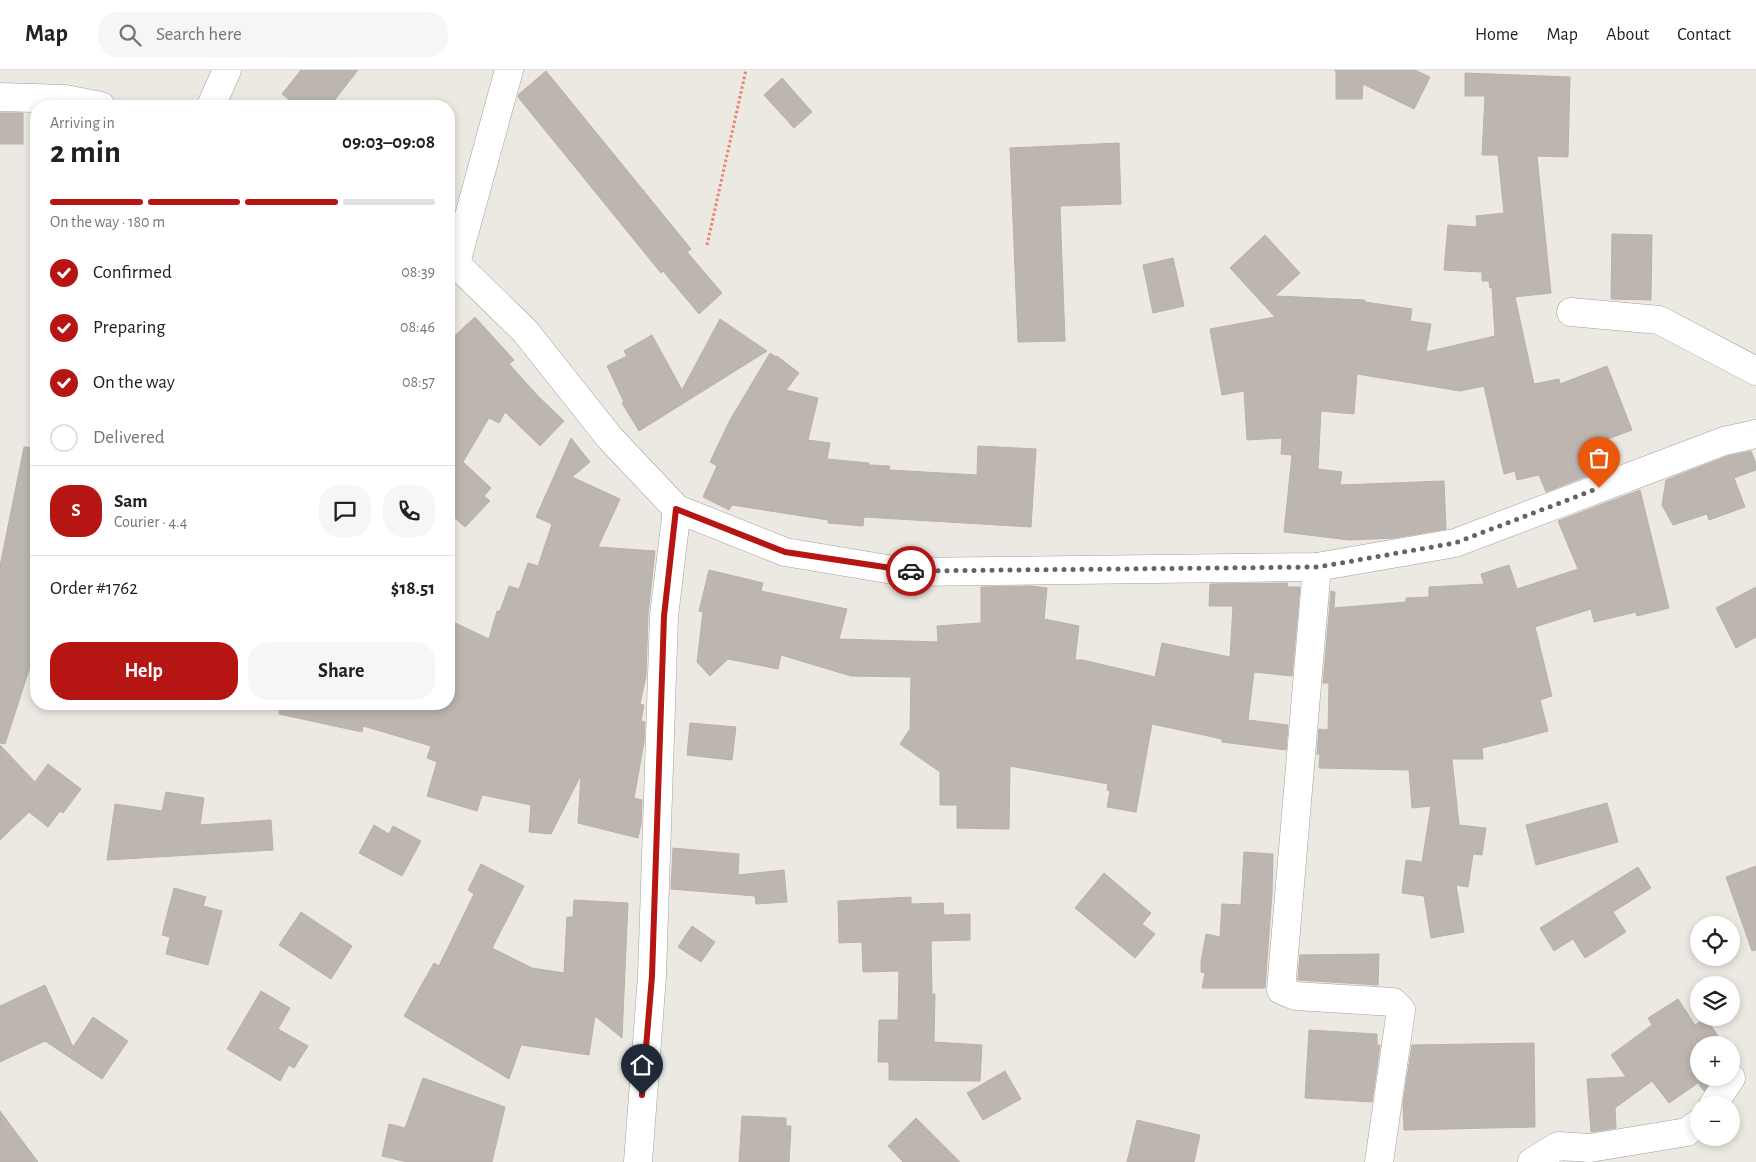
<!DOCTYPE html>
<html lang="en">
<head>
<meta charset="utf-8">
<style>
  :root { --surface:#fff; --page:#f6f6f6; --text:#202124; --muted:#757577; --line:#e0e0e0; --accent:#b51513 }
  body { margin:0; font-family:"Alegreya Sans",sans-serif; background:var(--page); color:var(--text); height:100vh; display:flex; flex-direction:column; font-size:19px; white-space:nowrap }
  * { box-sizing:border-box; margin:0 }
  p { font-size:16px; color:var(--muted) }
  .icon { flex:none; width:28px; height:28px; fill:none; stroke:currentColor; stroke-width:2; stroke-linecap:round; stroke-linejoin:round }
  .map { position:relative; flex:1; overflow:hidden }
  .side { position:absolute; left:30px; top:30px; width:425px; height:610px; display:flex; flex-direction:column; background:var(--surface); border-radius:20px; box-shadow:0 2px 8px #0003 }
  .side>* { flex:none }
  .controls { position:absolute; left:1690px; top:846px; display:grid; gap:10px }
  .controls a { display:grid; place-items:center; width:50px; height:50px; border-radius:50%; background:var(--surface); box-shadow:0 2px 8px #0003; font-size:25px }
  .pin { position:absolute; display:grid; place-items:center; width:42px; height:42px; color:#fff; margin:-51px -21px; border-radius:50% 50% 50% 0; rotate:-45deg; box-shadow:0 0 5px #0007 }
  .pin .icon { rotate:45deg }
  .courier { position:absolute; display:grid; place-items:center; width:50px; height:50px; margin:-25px; border:4px solid #b51513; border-radius:50%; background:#fff; color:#222; box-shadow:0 1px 6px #0007 }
  .headline em { font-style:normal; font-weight:600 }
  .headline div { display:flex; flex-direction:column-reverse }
  .headline { display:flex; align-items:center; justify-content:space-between; height:85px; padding:0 20px }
  h1 { font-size:32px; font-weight:600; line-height:38px }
  .bar { display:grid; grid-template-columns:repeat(4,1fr); gap:8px 5px; align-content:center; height:60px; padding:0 20px }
  .bar i { height:6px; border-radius:4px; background:var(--line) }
  .bar .on { background:var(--accent) }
  .bar p { grid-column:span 4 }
  .line { display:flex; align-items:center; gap:12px; padding:0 20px; border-top:1px solid var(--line) }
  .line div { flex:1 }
  .round { display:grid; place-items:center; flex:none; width:52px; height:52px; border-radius:20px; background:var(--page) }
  ol { padding:0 20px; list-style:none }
  li { display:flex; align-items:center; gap:15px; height:55px }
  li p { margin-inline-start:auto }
  li .icon { padding:5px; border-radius:50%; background:var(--accent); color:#fff; stroke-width:4 }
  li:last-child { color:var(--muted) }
  li i { width:28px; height:28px; border:2px solid var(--line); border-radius:50% }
  .cta { display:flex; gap:10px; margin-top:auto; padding:10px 20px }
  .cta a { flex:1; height:58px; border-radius:20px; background:var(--accent); color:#fff; font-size:20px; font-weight:600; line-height:58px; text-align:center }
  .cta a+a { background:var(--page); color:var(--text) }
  header { display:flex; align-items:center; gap:30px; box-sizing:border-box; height:70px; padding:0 25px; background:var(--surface); border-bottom:1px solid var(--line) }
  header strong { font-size:24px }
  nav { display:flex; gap:28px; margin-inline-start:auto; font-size:18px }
  .search { width:350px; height:45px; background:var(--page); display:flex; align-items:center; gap:12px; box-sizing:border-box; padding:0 18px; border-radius:20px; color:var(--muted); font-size:19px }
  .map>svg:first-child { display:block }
  .building { fill:#bcb5b0; stroke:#bcb0a6 }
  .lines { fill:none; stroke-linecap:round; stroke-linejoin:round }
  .minor-casing { stroke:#a0a0a0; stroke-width:29 }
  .path { stroke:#ec8274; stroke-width:3; stroke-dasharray:2.5 2.5; stroke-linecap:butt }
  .minor { stroke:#fff; stroke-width:28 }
  .done { stroke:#656462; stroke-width:5; stroke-dasharray:0 9 }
  .route { stroke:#b51513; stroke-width:6 }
</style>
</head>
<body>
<header>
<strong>Map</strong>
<div class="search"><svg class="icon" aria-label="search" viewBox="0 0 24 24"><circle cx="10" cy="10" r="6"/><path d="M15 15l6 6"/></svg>Search here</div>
<nav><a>Home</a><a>Map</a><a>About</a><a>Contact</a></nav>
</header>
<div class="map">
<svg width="1756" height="1092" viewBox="0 0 1756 1092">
  <rect width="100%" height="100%" fill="#ece9e3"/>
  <g class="building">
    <polygon points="301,0 358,0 330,36 297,36 282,24"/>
    <polygon points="1334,0 1415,0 1430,7 1414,39 1363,14 1362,29 1336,29 1336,1"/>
    <polygon points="546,1 691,179 687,182 722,223 699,244 663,201 661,203 518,27 519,24"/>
    <polygon points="1465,3 1570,7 1568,87 1537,86 1551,223 1515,227 1534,314 1559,309 1560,314 1607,296 1632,360 1586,377 1597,402 1546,422 1539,405 1517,410 1515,401 1504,404 1484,316 1460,321 1357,304 1354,344 1321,341 1318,399 1342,402 1340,415 1444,411 1446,459 1394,468 1349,470 1284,462 1292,385 1281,384 1282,368 1247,370 1244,321 1222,325 1210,259 1275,247 1230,198 1265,165 1300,203 1275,226 1365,230 1365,232 1412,239 1410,251 1431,254 1426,282 1495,266 1492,217 1490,218 1489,211 1482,211 1482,202 1444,200 1448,155 1477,157 1476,146 1504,143 1498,85 1482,85 1485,26 1465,26"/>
    <polygon points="782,8 812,42 794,58 764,25"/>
    <rect x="0" y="43" width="23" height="31"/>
    <polygon points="1119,73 1121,134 1060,136 1065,271 1018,272 1010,78"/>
    <polygon points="1612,164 1652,165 1651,230 1611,229"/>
    <polygon points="1173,188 1184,236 1153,243 1143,195"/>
    <polygon points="475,247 514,290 509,294 538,326 564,351 540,376 505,342 499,353 489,348 463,392 491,418 484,426 490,431 465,457 449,443 449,271"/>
    <polygon points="720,249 767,281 639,361 622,333 624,332 607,296 627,286 624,281 652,265 682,320"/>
    <polygon points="770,283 776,287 777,286 799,303 786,320 818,328 808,370 830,373 827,389 869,393 869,395 890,396 889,400 977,405 978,376 1036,379 1031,457 864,447 863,456 828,453 828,450 732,435 729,440 703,427 717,396 710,392 730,350"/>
    <polygon points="571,368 590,392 572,407 620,429 598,477 655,481 648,545 646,606 640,634 644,635 641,651 645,652 644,672 634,728 642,730 641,754 638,768 578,753 581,705 551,764 529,762 531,735 482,725 477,741 427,726 437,692 427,688 431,676 363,656 362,662 279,644 280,634 449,634 449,550 489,569 497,541 500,541 509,516 519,519 528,493 538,496 552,454 536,447"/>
    <polygon points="24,377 36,378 36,602 29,600 5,674 0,673 0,496"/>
    <polygon points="1751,381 1756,394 1756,400 1734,408 1745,437 1709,450 1707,444 1673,455 1662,435 1666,410 1728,386"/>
    <polygon points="1640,420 1669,538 1637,546 1636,542 1594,552 1591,539 1535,557 1552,626 1540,630 1548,661 1504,673 1503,671 1503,673 1482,678 1483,689 1452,689 1459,755 1486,758 1482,785 1473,784 1468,817 1456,815 1464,862 1431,868 1424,826 1402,823 1406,790 1422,792 1431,736 1412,738 1409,700 1319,698 1320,684 1317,684 1319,659 1328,660 1329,613 1323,613 1331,521 1335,522 1334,538 1406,532 1406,528 1429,527 1429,517 1484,514 1481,504 1509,495 1517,519 1578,499 1558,451"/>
    <polygon points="709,500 763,513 761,521 847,539 839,569 938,572 937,556 981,553 981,517 1031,516 1047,518 1044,549 1079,556 1075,590 1083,590 1155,607 1162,573 1230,587 1233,536 1209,536 1210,514 1288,513 1287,517 1300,517 1292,606 1254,602 1248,650 1288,655 1286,680 1222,672 1222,669 1152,654 1136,742 1107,737 1110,721 1107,720 1108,714 1010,696 1009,759 957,758 957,735 940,735 940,702 900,674 910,659 911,607 851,606 781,585 778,599 728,589 710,606 697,592 703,542 699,541"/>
    <polygon points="1756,517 1756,567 1736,578 1716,538"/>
    <polygon points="690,653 736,657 732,690 687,685"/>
    <polygon points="0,675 35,712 48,694 81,719 63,743 60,741 48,757 29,742 0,770"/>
    <polygon points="166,722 204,728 200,755 271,750 273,780 107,790 115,734 162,741"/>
    <polygon points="1607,733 1618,772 1536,795 1526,755"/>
    <polygon points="374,755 389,764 393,756 421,771 402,806 359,783"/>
    <polygon points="673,778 739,784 738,805 784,800 787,832 756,834 755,826 671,819"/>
    <polygon points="1244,782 1273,784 1272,824 1265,918 1202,918 1205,903 1201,902 1201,892 1206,864 1220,867 1222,834 1241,835"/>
    <polygon points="481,794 524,816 492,878 532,898 564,903 567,847 573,847 574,830 628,833 622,968 595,946 589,985 521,975 509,1009 404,946 434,893 439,896 474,824 468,820"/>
    <polygon points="1756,796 1756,880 1752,881 1726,807"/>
    <polygon points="1638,797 1651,818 1613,842 1626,862 1585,888 1573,869 1554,881 1540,858"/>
    <polygon points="1104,803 1151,843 1142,854 1155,864 1135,888 1075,838"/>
    <polygon points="174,818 206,827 203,836 222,841 208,895 166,884 170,867 162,865"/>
    <polygon points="911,827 911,834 943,833 944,845 970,844 970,870 931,871 932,924 935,924 934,972 982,975 980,1011 889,1010 889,992 878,992 879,950 898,950 899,901 863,902 862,872 839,873 838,831"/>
    <polygon points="301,842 352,876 331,909 279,875"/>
    <polygon points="692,856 715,872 701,892 678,877"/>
    <polygon points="1379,884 1378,915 1298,910 1300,885"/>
    <polygon points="45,915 73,977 93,947 128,971 102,1009 45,971 0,992 0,936"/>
    <polygon points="261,921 290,938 278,959 308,976 294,998 289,995 280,1011 227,979"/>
    <polygon points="1678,929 1695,955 1706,948 1724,975 1699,975 1699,1008 1713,1008 1704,1021 1698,1013 1669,1033 1652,1011 1615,1038 1616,1058 1591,1062 1587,1009 1626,1007 1611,985 1652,955 1648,948"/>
    <polygon points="1309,960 1377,964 1377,975 1380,975 1372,1032 1305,1028"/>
    <polygon points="1534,973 1535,1057 1404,1060 1403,1034 1412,975"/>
    <polygon points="1005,1001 1021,1029 983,1050 967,1023"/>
    <polygon points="423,1008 505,1037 492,1092 407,1092 382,1086 389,1054 405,1058"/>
    <polygon points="0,1041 38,1092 0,1092"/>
    <polygon points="742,1046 786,1048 786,1056 791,1056 789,1092 739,1092"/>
    <polygon points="916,1048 960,1092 903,1092 888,1076"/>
    <polygon points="1137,1050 1200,1065 1194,1092 1127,1092"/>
  </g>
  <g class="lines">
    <g class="minor-casing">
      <g id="minor">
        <polyline points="0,27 65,29 101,36"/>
        <polyline points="211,36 227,0"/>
        <polyline points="449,187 525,261 609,367 677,439 785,482 905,502 1317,497 1455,473 1724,371 1756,364"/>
        <polyline points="456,193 509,0"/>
        <polyline points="1571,242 1659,250 1756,301"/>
        <polyline points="1317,497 1281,920 1295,926 1393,932 1401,940 1379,1092"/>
        <polyline points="1713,1035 1731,1008"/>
        <polyline points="638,1092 652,906 664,546 677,439"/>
        <polyline points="1532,1092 1558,1076 1590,1078 1687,1062 1699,1053"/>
      </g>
    </g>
    <polyline class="path" points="707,175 746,0"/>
    <use href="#minor" class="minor"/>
  </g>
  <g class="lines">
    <polyline class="done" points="911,501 1318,497 1455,473 1599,418"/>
    <polyline class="route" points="642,1025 652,906 664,546 676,439 785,482 911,501"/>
  </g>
</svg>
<div class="controls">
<a><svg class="icon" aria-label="locate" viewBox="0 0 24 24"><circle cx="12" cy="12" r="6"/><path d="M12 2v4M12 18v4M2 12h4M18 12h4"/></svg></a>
<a><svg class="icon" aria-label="layers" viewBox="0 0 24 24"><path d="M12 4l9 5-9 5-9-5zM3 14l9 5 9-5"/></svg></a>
<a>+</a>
<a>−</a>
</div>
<div class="pin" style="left:1599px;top:418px;background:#ea580c"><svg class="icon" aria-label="bag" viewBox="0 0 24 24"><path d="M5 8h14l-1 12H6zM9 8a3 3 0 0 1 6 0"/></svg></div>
<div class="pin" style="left:642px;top:1025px;background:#1f2937"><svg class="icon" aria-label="home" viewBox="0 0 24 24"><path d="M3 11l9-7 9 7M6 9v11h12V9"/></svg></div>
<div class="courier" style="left:911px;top:501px"><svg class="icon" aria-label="car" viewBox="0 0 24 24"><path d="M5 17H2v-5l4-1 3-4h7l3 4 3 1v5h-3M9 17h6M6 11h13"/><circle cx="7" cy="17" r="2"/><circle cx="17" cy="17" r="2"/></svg></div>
<section class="side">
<div class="headline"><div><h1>2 min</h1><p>Arriving in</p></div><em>09:03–09:08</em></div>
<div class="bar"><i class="on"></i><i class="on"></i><i class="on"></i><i></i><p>On the way · 180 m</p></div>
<ol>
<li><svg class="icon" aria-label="check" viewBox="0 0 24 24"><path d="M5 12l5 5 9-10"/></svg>Confirmed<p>08:39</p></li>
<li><svg class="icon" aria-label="check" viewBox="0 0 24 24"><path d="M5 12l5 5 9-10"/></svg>Preparing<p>08:46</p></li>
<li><svg class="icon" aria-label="check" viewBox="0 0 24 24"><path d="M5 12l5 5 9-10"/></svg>On the way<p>08:57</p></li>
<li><i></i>Delivered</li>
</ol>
<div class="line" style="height:90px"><b class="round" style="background:var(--accent);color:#fff">S</b><div><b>Sam</b><p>Courier · 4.4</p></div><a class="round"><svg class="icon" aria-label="chat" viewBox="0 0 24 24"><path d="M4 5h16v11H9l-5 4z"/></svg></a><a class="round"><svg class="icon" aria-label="phone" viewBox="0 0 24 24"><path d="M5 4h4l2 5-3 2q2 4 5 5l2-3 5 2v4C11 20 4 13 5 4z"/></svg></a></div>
<div class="line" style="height:65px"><div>Order #1762</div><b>$18.51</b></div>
<div class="cta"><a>Help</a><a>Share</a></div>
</section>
</div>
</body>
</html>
